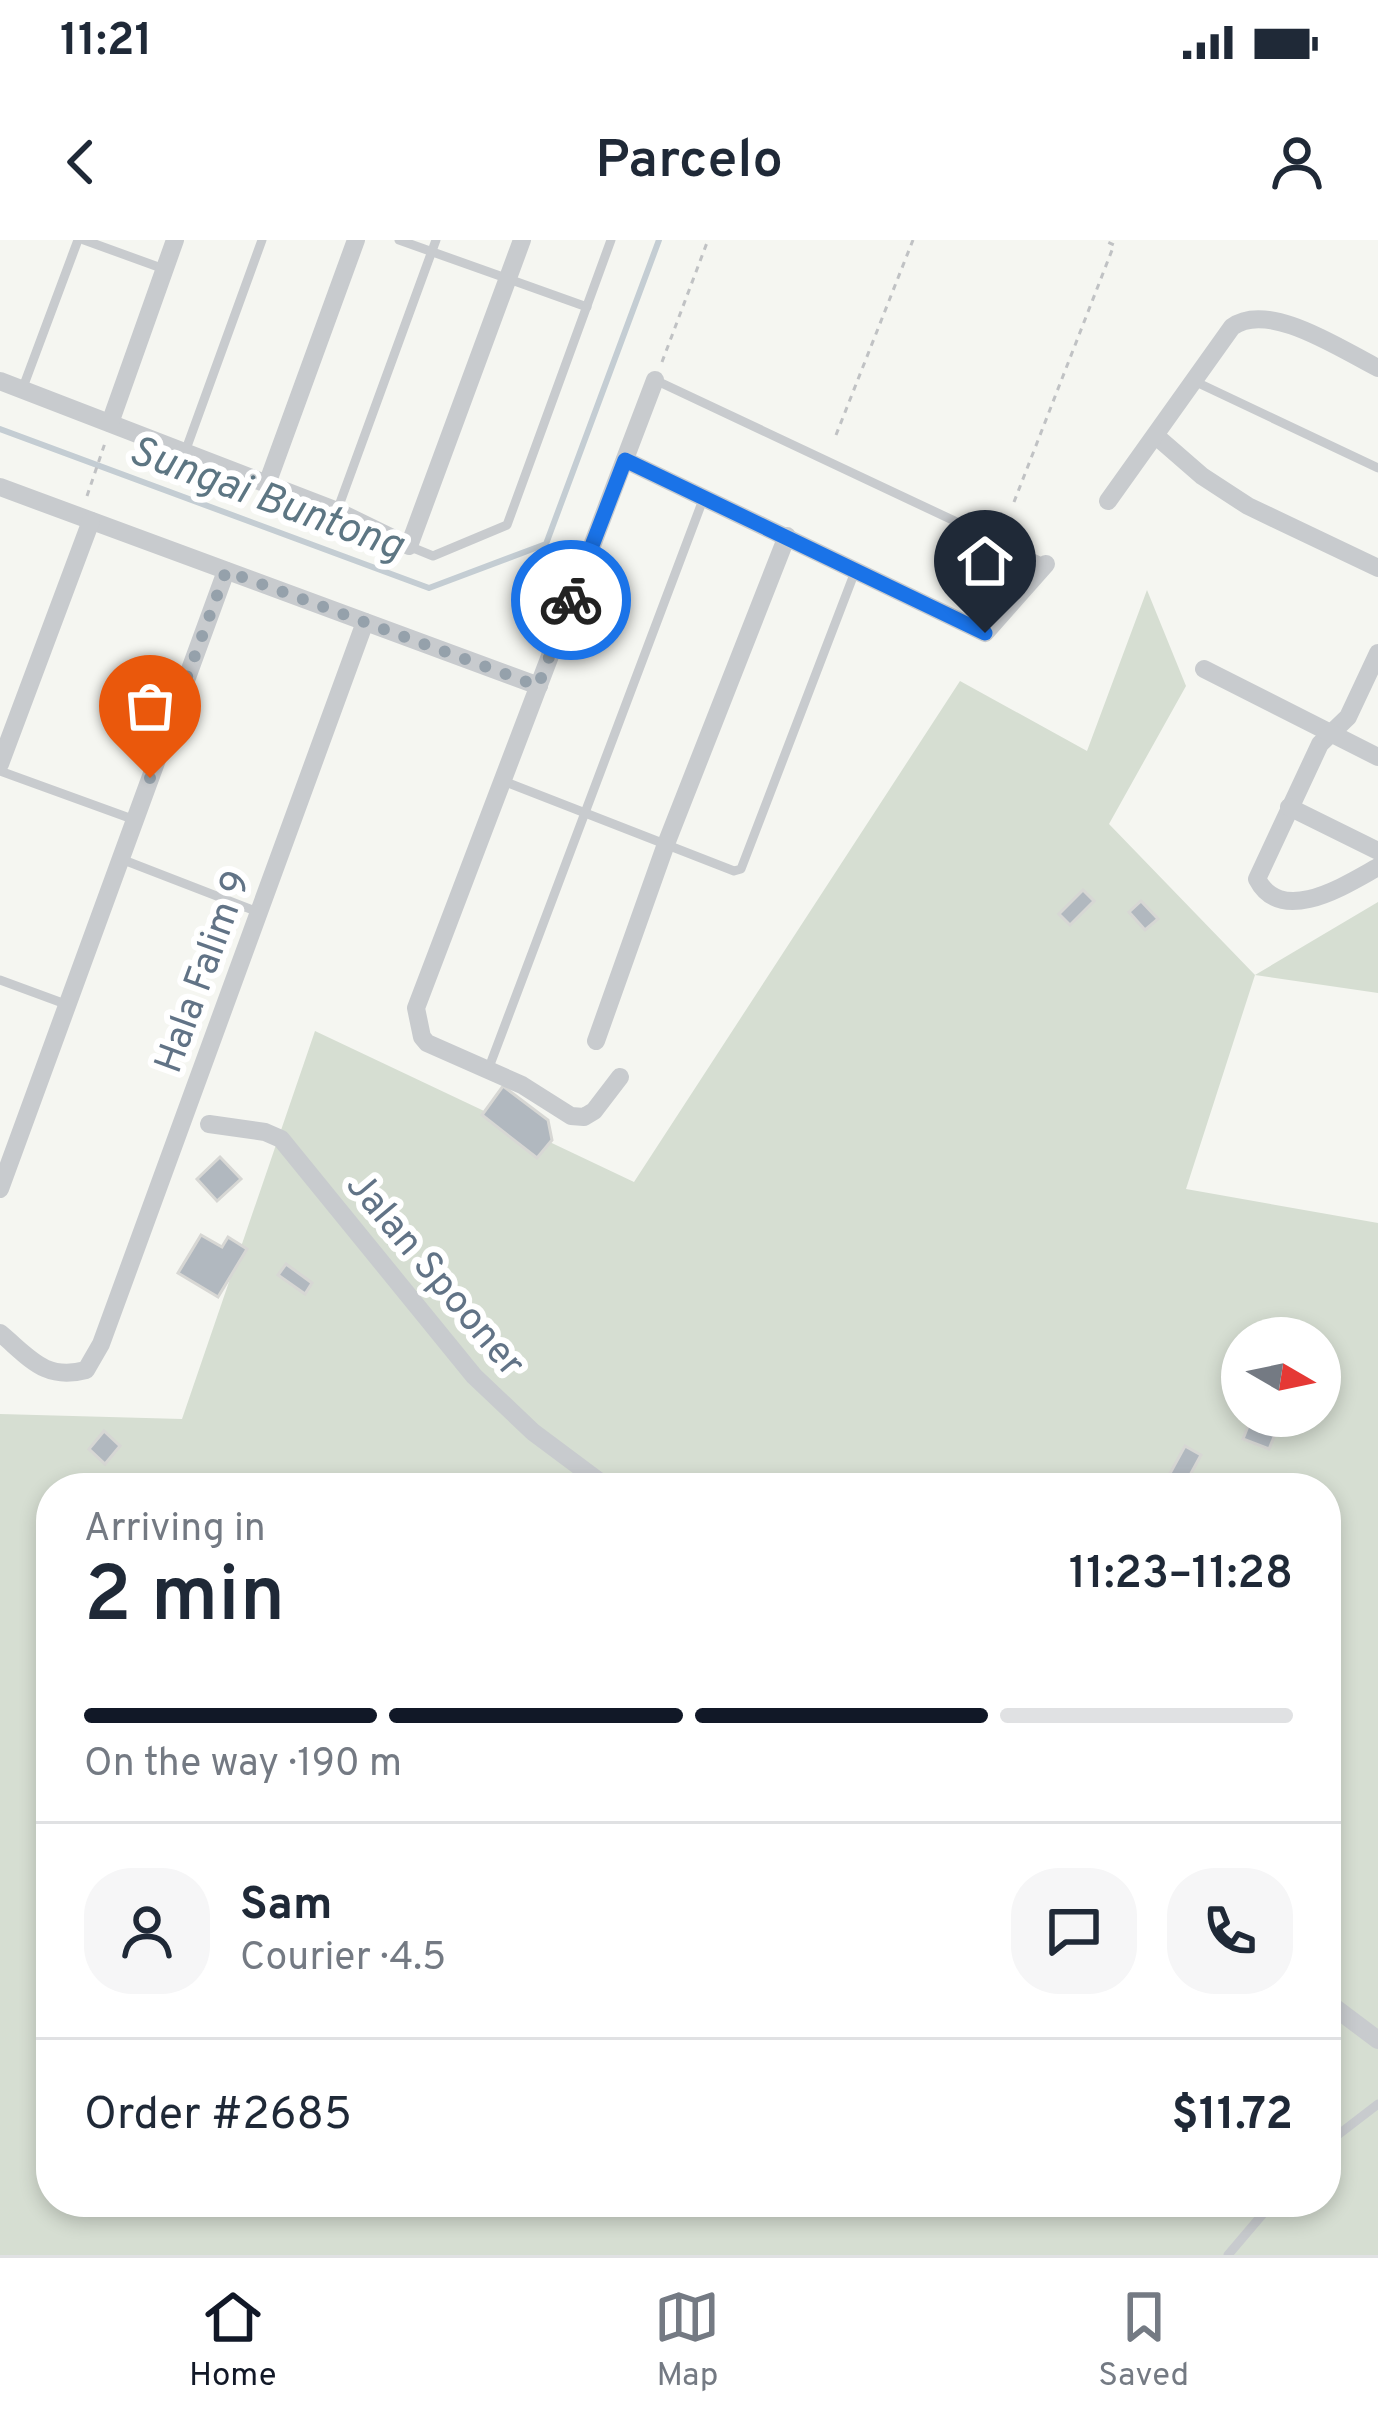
<!DOCTYPE html>
<html lang="en">
<head>
<meta charset="utf-8">
<style>
  :root { --surface:#fff; --page:#f6f6f7; --text:#1f2937; --muted:#747a83; --line:#e0e1e3; --accent:#111827 }
  body { margin:0; font-family:Overpass,sans-serif; background:var(--page); color:var(--text); height:100vh; display:flex; flex-direction:column; font-size:45px; white-space:nowrap }
  * { box-sizing:border-box; margin:0 }
  p { font-size:39px; color:var(--muted) }
  .icon { flex:none; width:66px; height:66px; fill:none; stroke:currentColor; stroke-width:2; stroke-linecap:round; stroke-linejoin:round }
  .map { position:relative; flex:1; overflow:hidden }
  .side { position:absolute; left:36px; top:1233px; width:1305px; height:744px; display:flex; flex-direction:column; background:var(--surface); border-radius:48px; box-shadow:0 6px 18px #0003 }
  .side>* { flex:none }
  .needle { width:78px; rotate:99deg }
  .buttons { position:absolute; left:1221px; top:1077px; display:grid; gap:24px }
  .buttons a { display:grid; place-items:center; width:120px; height:120px; border-radius:50%; background:var(--surface); box-shadow:0 6px 18px #0003; font-size:60px }
  .pin { position:absolute; display:grid; place-items:center; width:102px; height:102px; color:#fff; margin:-123px -51px; border-radius:50% 50% 50% 0; rotate:-45deg; box-shadow:0 0 12px #0007 }
  .pin .icon { rotate:45deg }
  .courier { position:absolute; display:grid; place-items:center; width:120px; height:120px; margin:-60px; border:9px solid #1a73e8; border-radius:50%; background:#fff; color:#222; box-shadow:0 3px 15px #0007 }
  .overview em { font-style:normal; font-weight:600 }
  .overview div { display:flex; flex-direction:column-reverse }
  .overview { display:flex; align-items:center; justify-content:space-between; height:204px; padding:0 48px }
  h1 { font-size:78px; font-weight:600; line-height:90px }
  .bar { display:grid; grid-template-columns:repeat(4,1fr); gap:18px 12px; align-content:center; height:144px; padding:0 48px }
  .bar i { height:15px; border-radius:9px; background:var(--line) }
  .bar .active { background:var(--accent) }
  .bar p { grid-column:span 4 }
  .line { display:flex; align-items:center; gap:30px; padding:0 48px; border-top:3px solid var(--line) }
  .line div { flex:1 }
  .round { display:grid; place-items:center; flex:none; width:126px; height:126px; border-radius:48px; background:var(--page) }
  .status { display:flex; justify-content:space-between; align-items:center; height:84px; padding:0 60px; background:var(--surface); direction:ltr }
  .status svg { height:33px; fill:currentColor }
  header { display:flex; justify-content:space-between; align-items:center; height:156px; padding:0 48px; background:var(--surface); font-size:54px; font-weight:600 }
  .menu { display:flex; justify-content:space-around; align-items:center; height:168px; border-top:3px solid var(--line); background:var(--surface); font-size:33px; color:var(--muted) }
  .menu a { display:grid; justify-items:center; gap:6px }
  .menu .active { color:var(--accent) }
  .map>svg:first-child { display:block }
  .green { fill:#d6ded2; fill-rule:evenodd }
  .lines { fill:none; stroke-linecap:round; stroke-linejoin:round }
  .stream { stroke:#c4cdd3; stroke-width:6 }
  .building { fill:#b1b8bf; stroke:#d7d7d4; stroke-width:3 }
  .path { stroke:#c0c2c4; stroke-width:3; stroke-dasharray:6 6; stroke-linecap:butt }
  .service { stroke:#c8cbce; stroke-width:9 }
  .minor { stroke:#c8cbce; stroke-width:18 }
  .done { stroke:#95a1ab; stroke-width:12; stroke-dasharray:0 21.6 }
  .route { stroke:#1a73e8; stroke-width:15 }
  .labels { text-anchor:middle; stroke-width:12; stroke-linejoin:round; paint-order:stroke }
  .street-label { font-size:39px; fill:#617386; stroke:#fff }
  .water-label { font-size:42px; font-style:italic; fill:#5d7683; stroke:#fff }
</style>
</head>
<body>
<div class="status"><b>11:21</b><svg viewBox="0 0 49 12"><path d="M0 12V9h3v3zM5 12V6h3v6zM10 12V3h3v9zM15 12V0h3v12zM26 1h20v11H26zM47 4h2v5h-2z"/></svg></div>
<header><svg class="icon" aria-label="back" viewBox="0 0 24 24"><path d="M15 5l-7 7 7 7"/></svg>Parcelo<svg class="icon" aria-label="person" viewBox="0 0 24 24"><circle cx="12" cy="8" r="4"/><path d="M4 21q1-7 8-7t8 7"/></svg></header>
<div class="map">
<svg width="1378" height="2015" viewBox="0 0 1378 2015">
  <rect width="100%" height="100%" fill="#f5f6f1"/>
  <path class="green" d="M1147,350L1186,446L1109,584L1255,735L1378,662V753L1255,735L1186,949L1378,983V2015H0V1174L182,1179L315,791L634,942L960,441L1087,511ZM1242,1098H1320V1176H1242ZM51,1248H1326V1962H51Z"/>
  <g class="lines">
    <polyline class="stream" points="0,189 429,348 546,304 659,0"/>
  </g>
  <g class="building">
    <polygon points="1083,650 1094,661 1070,685 1059,674"/>
    <polygon points="1141,661 1158,679 1145,690 1129,672"/>
    <polygon points="503,846 548,880 552,900 537,918 482,875"/>
    <polygon points="220,917 241,939 217,961 197,939"/>
    <polygon points="201,995 222,1007 228,997 247,1009 218,1057 178,1033"/>
    <polygon points="286,1024 312,1043 305,1054 278,1035"/>
    <polygon points="1250,1181 1276,1192 1269,1209 1243,1199"/>
    <polygon points="104,1191 120,1206 105,1224 89,1209"/>
    <polygon points="1185,1206 1201,1215 1183,1248 1162,1248"/>
  </g>
  <g class="lines">
    <g class="path">
      <polyline points="662,122 708,0"/>
      <polyline points="836,195 913,0"/>
      <polyline points="87,256 105,203"/>
      <polyline points="1014,262 1114,5 1103,0"/>
    </g>
    <g class="service">
      <polyline points="84,0 164,29"/>
      <polyline points="399,0 587,67"/>
      <polyline points="655,140 1046,324"/>
      <polyline points="1194,141 1378,228"/>
      <polyline points="22,150 78,0"/>
      <polyline points="185,212 262,0"/>
      <polyline points="337,271 436,0"/>
      <polyline points="411,307 433,316 507,285 611,0"/>
      <polyline points="0,531 135,580"/>
      <polyline points="503,541 734,631 741,629 856,329"/>
      <polyline points="121,619 258,672"/>
      <polyline points="0,740 68,765"/>
      <polyline points="488,830 704,257"/>
      <polyline points="1326,1904 1378,1864"/>
      <polyline points="1228,2015 1273,1962"/>
    </g>
    <g class="minor">
      <polyline points="0,141 337,271 409,306 522,0"/>
      <polyline points="110,183 175,0"/>
      <polyline points="1156,196 1202,236 1248,266 1378,328"/>
      <polyline points="625,220 985,393 1046,324"/>
      <polyline points="267,244 356,0"/>
      <polyline points="0,247 539,446"/>
      <path d="M1108,261L1232,87C1268,60 1342,110 1378,128"/>
      <path d="M1378,413L1348,477L1320,504L1257,639C1282,687 1347,644 1378,627"/>
      <polyline points="1204,429 1378,517"/>
      <polyline points="0,524 91,281"/>
      <polyline points="1289,567 1378,611"/>
      <polyline points="596,801 666,604 787,296"/>
      <polyline points="620,837 594,871 584,877 571,876 522,845 427,803 422,797 416,768 655,140"/>
      <polyline points="209,884 265,892 281,899 474,1136 533,1192 608,1248"/>
      <polyline points="0,949 226,331"/>
      <path d="M0,1093C30,1118 45,1141 86,1130L101,1104L365,382"/>
      <polyline points="1326,1761 1378,1800"/>
    </g>
  </g>
  <g class="lines">
    <polyline class="done" points="150,538 226,331 538,446 571,360"/>
    <polyline class="route" points="571,360 625,220 985,393"/>
  </g>
  <g class="labels">
    <g class="street-label">
      <text transform="translate(201 731) rotate(-70)" y="14">Hala Falim 9</text>
      <text transform="translate(437 1033) rotate(50)" y="14">Jalan Spooner</text>
    </g>
    <g class="water-label">
      <text transform="translate(267 256) rotate(20)" y="15">Sungai Buntong</text>
    </g>
  </g>
</svg>
<div class="buttons">
<a><svg class="needle" viewBox="-14 -14 28 28"><path d="M0-13l5 13h-10z" fill="#e53935"/><path d="M0 13l5-13h-10z" fill="#747a83"/></svg></a>
</div>
<div class="pin" style="left:150px;top:538px;background:#ea580c"><svg class="icon" aria-label="bag" viewBox="0 0 24 24"><path d="M5 8h14l-1 12H6zM9 8a3 3 0 0 1 6 0"/></svg></div>
<div class="pin" style="left:985px;top:393px;background:#1f2937"><svg class="icon" aria-label="home" viewBox="0 0 24 24"><path d="M3 11l9-7 9 7M6 9v11h12V9"/></svg></div>
<div class="courier" style="left:571px;top:360px"><svg class="icon" aria-label="bike" viewBox="0 0 24 24"><circle cx="6" cy="16" r="4"/><circle cx="18" cy="16" r="4"/><path d="M6 16l4-8h5l3 8M10 8l3 8H6M13 5h3"/></svg></div>
<section class="side">
<div class="overview"><div><h1>2 min</h1><p>Arriving in</p></div><em>11:23–11:28</em></div>
<div class="bar"><i class="active"></i><i class="active"></i><i class="active"></i><i></i><p>On the way · 190 m</p></div>
<div class="line" style="height:216px"><a class="round"><svg class="icon" aria-label="person" viewBox="0 0 24 24"><circle cx="12" cy="8" r="4"/><path d="M4 21q1-7 8-7t8 7"/></svg></a><div><b>Sam</b><p>Courier · 4.5</p></div><a class="round"><svg class="icon" aria-label="chat" viewBox="0 0 24 24"><path d="M4 5h16v11H9l-5 4z"/></svg></a><a class="round"><svg class="icon" aria-label="phone" viewBox="0 0 24 24"><path d="M5 4h4l2 5-3 2q2 4 5 5l2-3 5 2v4C11 20 4 13 5 4z"/></svg></a></div>
<div class="line" style="height:156px"><div>Order #2685</div><b>$11.72</b></div>
</section>
</div>
<nav class="menu">
<a class="active"><svg class="icon" aria-label="home" viewBox="0 0 24 24"><path d="M3 11l9-7 9 7M6 9v11h12V9"/></svg>Home</a>
<a><svg class="icon" aria-label="map" viewBox="0 0 24 24"><path d="M3 6l6-2 6 2 6-2v14l-6 2-6-2-6 2zM9 4v14M15 6v14"/></svg>Map</a>
<a><svg class="icon" aria-label="saved" viewBox="0 0 24 24"><path d="M7 4h10v16l-5-4-5 4z"/></svg>Saved</a>
</nav>
</body>
</html>
